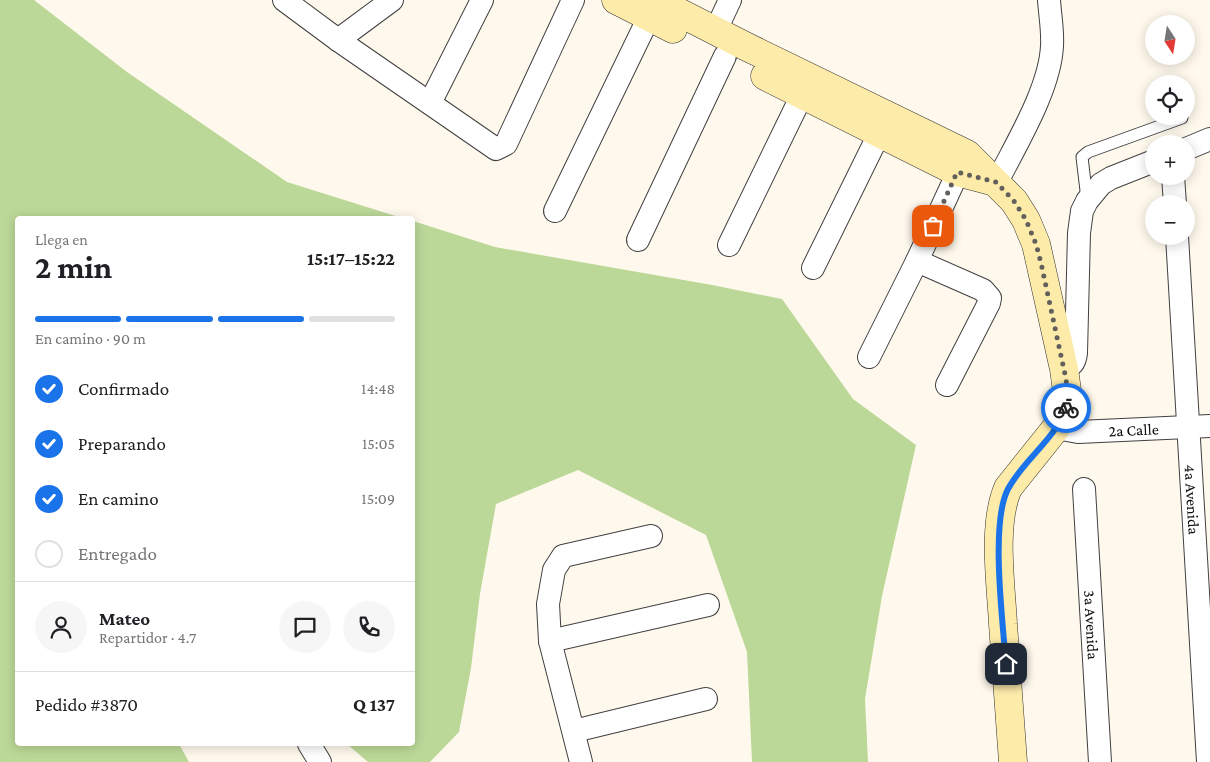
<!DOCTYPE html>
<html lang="es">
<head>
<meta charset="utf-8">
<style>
  :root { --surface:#fff; --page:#f6f6f6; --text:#202124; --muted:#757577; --line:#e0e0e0; --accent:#1a73e8 }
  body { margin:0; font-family:"Crimson Pro",serif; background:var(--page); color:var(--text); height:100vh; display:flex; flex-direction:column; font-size:19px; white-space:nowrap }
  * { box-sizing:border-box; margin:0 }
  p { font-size:16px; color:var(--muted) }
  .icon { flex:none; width:28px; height:28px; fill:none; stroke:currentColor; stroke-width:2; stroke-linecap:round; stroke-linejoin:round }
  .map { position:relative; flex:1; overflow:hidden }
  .details { position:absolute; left:15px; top:216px; width:400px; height:530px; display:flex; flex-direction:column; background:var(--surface); border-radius:5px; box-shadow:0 2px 12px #0003 }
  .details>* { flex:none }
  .needle { width:32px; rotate:168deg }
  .buttons { position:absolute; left:1145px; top:15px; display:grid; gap:10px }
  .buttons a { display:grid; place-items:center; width:50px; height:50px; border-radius:50%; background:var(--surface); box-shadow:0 2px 12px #0003; font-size:25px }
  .pin { position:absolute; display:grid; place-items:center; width:42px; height:42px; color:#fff; margin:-21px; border-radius:10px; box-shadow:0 2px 8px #0006 }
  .courier { position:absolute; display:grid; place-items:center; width:50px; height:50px; margin:-25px; border:4px solid #1a73e8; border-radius:50%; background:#fff; color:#222; box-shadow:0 1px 6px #0007 }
  .headline em { font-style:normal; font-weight:700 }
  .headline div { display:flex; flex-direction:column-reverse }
  .headline { display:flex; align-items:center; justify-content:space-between; height:85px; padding:0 20px }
  h1 { font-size:32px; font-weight:700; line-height:38px }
  .bar { display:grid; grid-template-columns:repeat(4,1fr); gap:8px 5px; align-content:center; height:60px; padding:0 20px }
  .bar i { height:6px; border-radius:4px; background:var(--line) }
  .bar .selected { background:var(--accent) }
  .bar p { grid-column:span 4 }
  .line { display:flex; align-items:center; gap:12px; padding:0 20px; border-top:1px solid var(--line) }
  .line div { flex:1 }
  .round { display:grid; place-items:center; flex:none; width:52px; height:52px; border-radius:26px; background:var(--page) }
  ol { padding:0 20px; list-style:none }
  li { display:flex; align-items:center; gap:15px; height:55px }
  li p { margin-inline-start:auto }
  li .icon { padding:5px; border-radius:50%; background:var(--accent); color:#fff; stroke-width:4 }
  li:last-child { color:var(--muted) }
  li i { width:28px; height:28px; border:2px solid var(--line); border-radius:50% }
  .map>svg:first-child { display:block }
  .forest { fill:#bcd898 }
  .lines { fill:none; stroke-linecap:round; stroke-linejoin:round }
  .service-casing { stroke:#404040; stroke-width:13 }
  .minor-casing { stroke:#404040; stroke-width:24 }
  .secondary-casing { stroke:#2f2f2f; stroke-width:29 }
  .service { stroke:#fff; stroke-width:11 }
  .minor { stroke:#fff; stroke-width:22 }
  .secondary { stroke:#fdebaa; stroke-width:28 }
  .done { stroke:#62605b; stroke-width:5; stroke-dasharray:0 9 }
  .route { stroke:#1a73e8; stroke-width:6 }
  .labels { text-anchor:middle; stroke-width:5; stroke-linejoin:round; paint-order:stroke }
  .street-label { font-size:16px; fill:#0d0d0d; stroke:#fff }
</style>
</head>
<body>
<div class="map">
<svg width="1210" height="762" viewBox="0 0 1210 762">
  <rect width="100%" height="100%" fill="#fff9ed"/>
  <g class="forest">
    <polygon points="0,0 34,0 127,72 287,182 405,219 18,219 18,744 179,744 189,762 0,762"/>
    <polygon points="413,221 495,247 712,285 782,299 853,399 916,445 882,596 865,699 868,762 752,762 747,652 706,535 578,470 496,504 480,594 471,668 459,732 430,762 368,762 348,745 348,744 412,744"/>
  </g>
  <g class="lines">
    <g class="service-casing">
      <polyline id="service" points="1087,199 1082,157 1088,152 1182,118"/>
    </g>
    <g class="minor-casing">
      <g id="minor">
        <polyline points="284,0 338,40 496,149 506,144 573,0"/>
        <polyline points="715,32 730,0"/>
        <polyline points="338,40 392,0"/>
        <polyline points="430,103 482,0"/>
        <polyline points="1186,149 1210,139"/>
        <polyline points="1173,176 1175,204"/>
        <path d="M997,182C1016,144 1050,89 1052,46C1053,31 1050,15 1049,0"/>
        <polyline points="555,211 649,17"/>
        <path id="s1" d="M1177,236L1208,762"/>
        <polyline points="638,240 725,56"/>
        <polyline points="729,245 802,95"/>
        <polyline points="917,261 983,290 990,298 989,303 947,385"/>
        <polyline points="813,268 879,134"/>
        <polyline points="869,357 917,261 965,157"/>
        <path d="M1064,369C1072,365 1075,363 1076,353L1079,233L1082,211L1087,201L1101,184L1111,178L1154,161"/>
        <path id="s2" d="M1056,428L1078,432L1210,426"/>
        <path id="s3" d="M1084,489L1100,762"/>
        <polyline points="550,641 708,605"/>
        <polyline points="574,731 706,699"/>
        <polyline points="309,744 320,762"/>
        <polyline points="581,762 550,641 548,604 554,570 563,556 651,536"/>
      </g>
    </g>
    <g class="secondary-casing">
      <g id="secondary">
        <polyline points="616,0 673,29"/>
        <path d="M655,0L745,46L967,154L1014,201L1026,220L1036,244L1064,369L1068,398L1064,412L1056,428L1008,488C992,525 1001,584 1003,624C1006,670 1010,716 1013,762"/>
        <polyline points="765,76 957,172 995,182"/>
      </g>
    </g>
    <use href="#service" class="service"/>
    <use href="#minor" class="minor"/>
    <use href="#secondary" class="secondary"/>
  </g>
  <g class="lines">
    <polyline class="done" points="933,226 957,172 996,182 1014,201 1026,220 1036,244 1041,263 1066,379 1068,398 1066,408"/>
    <path class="route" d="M1006,664C1003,623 990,523 1008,489C1024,459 1055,440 1066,408"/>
  </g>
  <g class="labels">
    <g class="street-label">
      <text dy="6" stroke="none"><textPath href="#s2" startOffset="78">2a Calle</textPath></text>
      <text dy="6" stroke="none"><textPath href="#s1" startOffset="264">4a Avenida</textPath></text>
      <text dy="6" stroke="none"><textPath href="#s3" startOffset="136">3a Avenida</textPath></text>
    </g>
  </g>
</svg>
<div class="buttons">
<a><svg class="needle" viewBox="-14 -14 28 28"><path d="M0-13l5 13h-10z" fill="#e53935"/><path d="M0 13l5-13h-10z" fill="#757577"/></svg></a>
<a><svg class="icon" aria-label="locate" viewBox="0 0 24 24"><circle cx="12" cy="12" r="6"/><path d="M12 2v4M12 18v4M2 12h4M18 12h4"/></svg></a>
<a>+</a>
<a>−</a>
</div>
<div class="pin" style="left:933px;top:226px;background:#ea580c"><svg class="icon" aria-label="bag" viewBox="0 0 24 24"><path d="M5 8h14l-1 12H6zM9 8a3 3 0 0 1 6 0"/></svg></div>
<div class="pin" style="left:1006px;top:664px;background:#1f2937"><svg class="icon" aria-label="home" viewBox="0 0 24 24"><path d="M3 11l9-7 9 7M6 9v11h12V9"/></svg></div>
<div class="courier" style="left:1066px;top:408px"><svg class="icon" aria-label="bike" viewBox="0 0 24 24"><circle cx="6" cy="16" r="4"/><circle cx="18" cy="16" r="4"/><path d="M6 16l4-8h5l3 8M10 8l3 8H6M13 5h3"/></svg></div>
<section class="details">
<div class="headline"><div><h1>2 min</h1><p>Llega en</p></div><em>15:17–15:22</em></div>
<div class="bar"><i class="selected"></i><i class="selected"></i><i class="selected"></i><i></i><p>En camino · 90 m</p></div>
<ol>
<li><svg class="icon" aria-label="check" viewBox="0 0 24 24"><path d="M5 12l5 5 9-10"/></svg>Confirmado<p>14:48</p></li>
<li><svg class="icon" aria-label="check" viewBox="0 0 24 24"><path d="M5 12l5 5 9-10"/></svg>Preparando<p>15:05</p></li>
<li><svg class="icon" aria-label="check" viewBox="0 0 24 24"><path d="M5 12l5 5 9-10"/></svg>En camino<p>15:09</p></li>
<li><i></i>Entregado</li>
</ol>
<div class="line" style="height:90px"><a class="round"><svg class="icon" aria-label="person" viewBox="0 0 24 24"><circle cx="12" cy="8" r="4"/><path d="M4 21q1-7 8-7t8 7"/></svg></a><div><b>Mateo</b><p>Repartidor · 4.7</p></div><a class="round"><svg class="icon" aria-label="chat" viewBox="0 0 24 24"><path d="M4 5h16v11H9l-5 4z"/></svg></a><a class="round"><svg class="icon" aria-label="phone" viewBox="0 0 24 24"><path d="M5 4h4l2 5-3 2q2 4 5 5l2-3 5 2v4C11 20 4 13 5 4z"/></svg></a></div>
<div class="line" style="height:65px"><div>Pedido #3870</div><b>Q 137</b></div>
</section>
</div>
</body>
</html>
